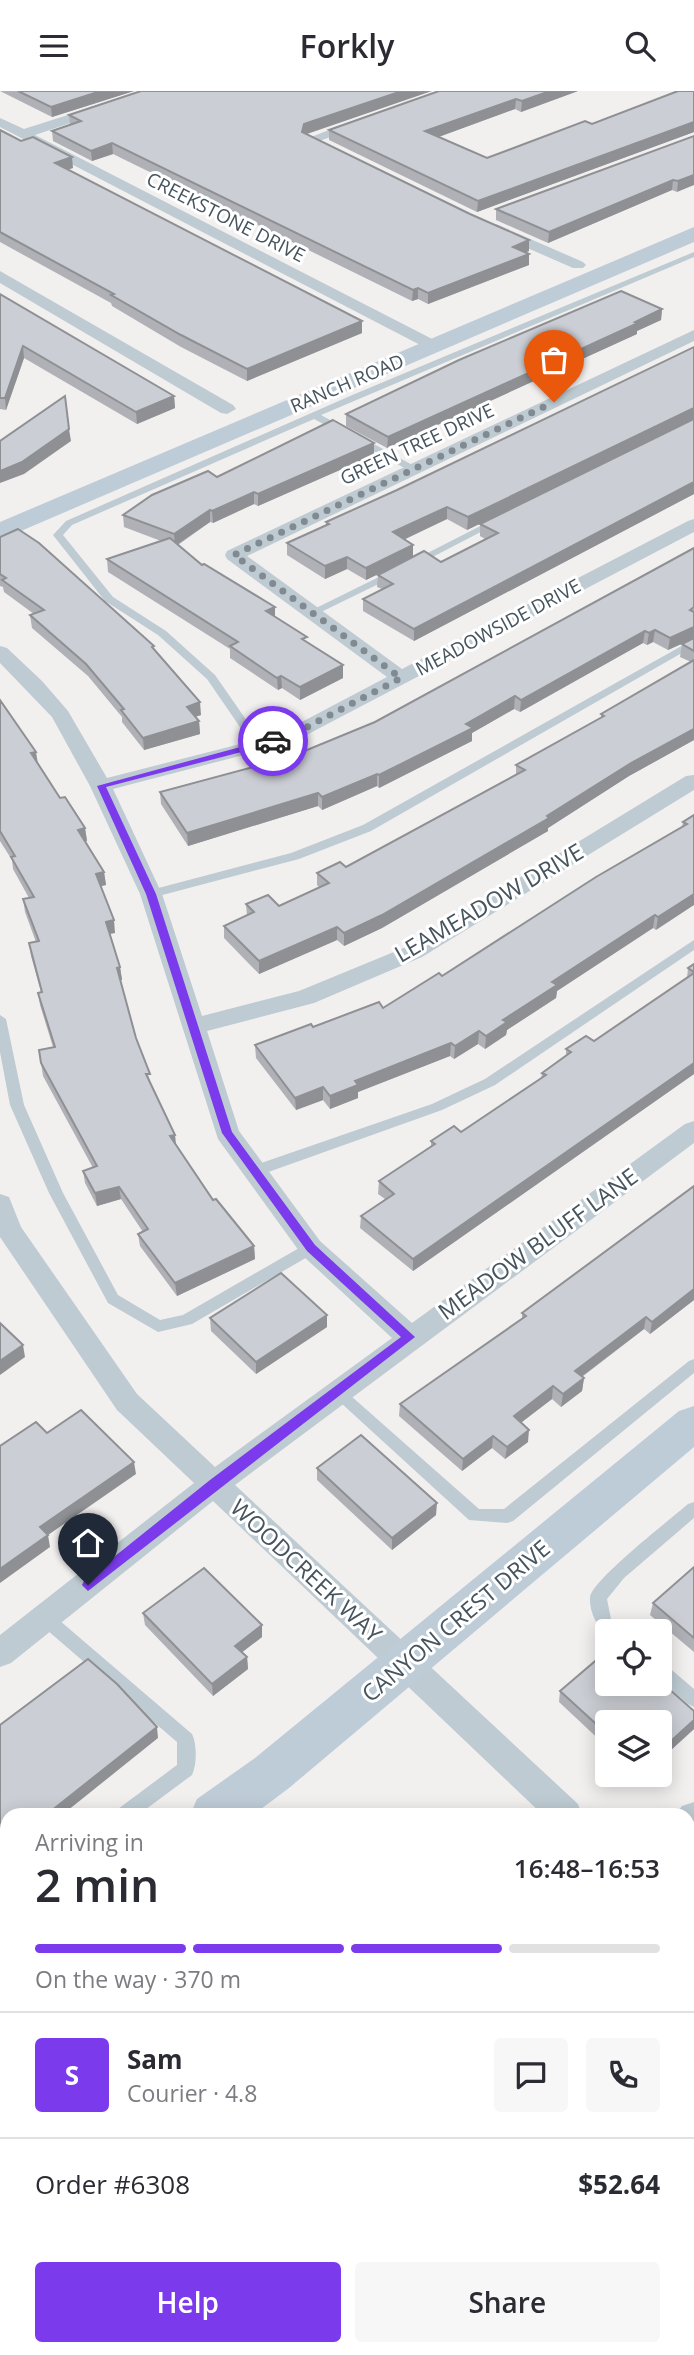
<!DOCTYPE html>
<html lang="en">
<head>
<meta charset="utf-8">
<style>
  :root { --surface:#fff; --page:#f7f7f7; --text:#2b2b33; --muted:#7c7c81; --line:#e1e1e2; --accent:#7c3aed }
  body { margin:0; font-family:"Open Sans",sans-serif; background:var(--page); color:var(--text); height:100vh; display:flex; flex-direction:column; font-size:26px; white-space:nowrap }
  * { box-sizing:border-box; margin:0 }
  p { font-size:23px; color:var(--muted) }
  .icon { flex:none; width:38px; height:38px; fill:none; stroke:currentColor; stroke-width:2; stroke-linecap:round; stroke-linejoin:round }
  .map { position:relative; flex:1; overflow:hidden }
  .drawer { position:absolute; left:0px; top:1717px; width:695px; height:548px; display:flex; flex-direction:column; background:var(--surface); border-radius:21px 21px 0 0; box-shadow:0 4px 18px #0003 }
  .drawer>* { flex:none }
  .tools { position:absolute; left:595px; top:1528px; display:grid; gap:14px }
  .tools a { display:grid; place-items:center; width:77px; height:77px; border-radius:7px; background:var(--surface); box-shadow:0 4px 18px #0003; font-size:35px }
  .pin { position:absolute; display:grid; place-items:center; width:60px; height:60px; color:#fff; margin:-72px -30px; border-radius:50% 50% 50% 0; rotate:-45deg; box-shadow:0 0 7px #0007 }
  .pin .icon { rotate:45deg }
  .courier { position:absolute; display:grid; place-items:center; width:70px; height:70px; margin:-35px; border:5px solid #7c3aed; border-radius:50%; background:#fff; color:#222; box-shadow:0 2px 9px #0007 }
  .headline em { font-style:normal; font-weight:600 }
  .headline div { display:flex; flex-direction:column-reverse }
  .headline { display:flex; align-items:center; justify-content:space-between; height:119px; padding:0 35px }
  h1 { font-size:46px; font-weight:600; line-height:52px }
  .bar { display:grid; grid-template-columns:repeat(4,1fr); gap:10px 7px; align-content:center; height:84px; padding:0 35px }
  .bar i { height:9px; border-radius:5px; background:var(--line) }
  .bar .on { background:var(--accent) }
  .bar p { grid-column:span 4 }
  .line { display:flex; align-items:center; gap:18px; padding:0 35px; border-top:2px solid var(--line) }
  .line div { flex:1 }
  .round { display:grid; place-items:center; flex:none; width:74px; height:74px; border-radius:7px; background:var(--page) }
  .action { display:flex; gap:14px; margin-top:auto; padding:14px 35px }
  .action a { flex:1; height:80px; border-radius:7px; background:var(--accent); color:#fff; font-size:28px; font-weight:600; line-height:80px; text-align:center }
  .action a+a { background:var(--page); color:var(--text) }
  header { display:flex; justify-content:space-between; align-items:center; height:91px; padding:0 35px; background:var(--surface); font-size:32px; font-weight:600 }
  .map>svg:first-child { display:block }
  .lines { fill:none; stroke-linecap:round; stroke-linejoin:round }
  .lane { fill:#becbd2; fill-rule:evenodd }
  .street { fill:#becbd2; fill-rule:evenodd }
  .secondary { fill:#beccd7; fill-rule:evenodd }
  .wall { fill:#afb1b6 }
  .shaded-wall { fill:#8e9094 }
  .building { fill:#cbced4; stroke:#8e9094; stroke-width:2 }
  .route { fill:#7c3aed }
  .done { stroke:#828a91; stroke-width:7; stroke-dasharray:0 12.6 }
  .labels { text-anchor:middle; stroke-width:6; stroke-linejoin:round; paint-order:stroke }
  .far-street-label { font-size:19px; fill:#46545e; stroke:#fff }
  .street-label { font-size:23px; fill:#46545e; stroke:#fff }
</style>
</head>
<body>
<header><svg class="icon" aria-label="menu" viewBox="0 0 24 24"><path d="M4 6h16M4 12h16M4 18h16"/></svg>Forkly<svg class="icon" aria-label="search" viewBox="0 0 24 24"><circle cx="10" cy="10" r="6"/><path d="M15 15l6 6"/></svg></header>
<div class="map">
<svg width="694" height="2264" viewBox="0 0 694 2264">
  <rect width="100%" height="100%" fill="#f2efef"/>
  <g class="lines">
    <g class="lane">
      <polygon points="694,161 694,166 321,324 416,376 416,380 410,380 314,328 72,434 63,444 113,506 166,540 215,584 263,653 261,655 253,655 207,588 158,544 105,510 53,444 66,430 350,305"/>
      <polygon points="492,429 500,431 417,474 408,472"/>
      <polygon points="395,478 399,479 399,483 317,523 309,523 308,521"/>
      <polygon points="694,548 694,555 371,740 299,768 151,807 145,803 147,800 291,762 363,734"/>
      <polygon points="694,849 694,859 495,994 442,1019 260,1084 255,1085 248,1080 250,1076 432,1013 485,988"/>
      <polygon points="0,924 6,928 24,1014 63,1102 118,1204 160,1229 183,1224 306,1153 316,1153 318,1157 316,1161 192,1233 158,1241 108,1212 49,1102 10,1014 0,961"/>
      <polygon points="694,1268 694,1282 513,1430 507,1432 469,1429 329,1301 332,1297 337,1295 342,1297 479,1418 504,1418 689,1270"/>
      <path d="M694,1411V1427L624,1487L607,1508L611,1528L622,1540H607V1544C597,1536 589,1520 590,1506C592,1489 672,1427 688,1413Z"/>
      <path d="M46,1521L52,1523L192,1643C197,1653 197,1673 192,1684L138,1724H115L118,1718L177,1674V1651L40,1533L38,1528L40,1523Z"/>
      <polygon points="660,1572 666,1574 694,1598 694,1616 688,1613 660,1589"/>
      <rect x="0" y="1796" width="7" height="18"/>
    </g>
    <g class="street">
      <polygon points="143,0 164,0 35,44 440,252 442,255 440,258 428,258 0,36 0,27 24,38"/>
      <polygon points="361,27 366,28 366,34 310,53 303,49"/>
      <polygon points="496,133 583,171 586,174 583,177 573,177 491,141 488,138 491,135"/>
      <polygon points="0,180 233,314 236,318 227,323 221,322 0,192"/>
      <polygon points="694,239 694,250 247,465 402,578 688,430 694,428 694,441 293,651 113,698 162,803 202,925 299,900 406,856 686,685 694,684 694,699 422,866 314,912 207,940 239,1040 320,1150 412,1232 685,1033 694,1030 694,1052 235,1394 578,1713 582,1724 543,1724 213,1410 11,1572 0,1576 0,1544 194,1392 117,1319 0,1146 0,1103 9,1106 21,1136 137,1303 215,1376 392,1247 302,1164 218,1048 140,803 90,695 52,626 0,572 0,555 7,557 42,590 68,620 107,687 279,643 387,586 227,468 225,464 227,460"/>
      <polygon points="694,1711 694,1745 688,1747 688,1724 675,1724 682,1715"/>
      <polygon points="688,1845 694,1848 694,1888 688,1885"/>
    </g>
    <g class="secondary">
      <polygon points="694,136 694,151 0,449 0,431"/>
      <polygon points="694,1315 694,1356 289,1697 253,1724 190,1724 197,1708 255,1667 679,1320"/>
      <polygon points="7,1845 7,1897 0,1900 0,1848"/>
    </g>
  </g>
  <g class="wall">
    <polygon points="0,0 134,0 52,26"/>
    <polygon points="439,0 578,0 521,21 515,18 438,46 487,67 592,33 677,1 675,0 694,0 694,41 477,121 329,49 329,39"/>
    <polygon points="69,24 306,43 470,123 529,149 529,160 526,161 529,163 529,174 428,213 418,208 412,210 113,63 92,70 53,50 52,40 70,34"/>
    <polygon points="0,39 73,77 68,78 362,230 362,242 247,290 181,256 112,215 111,212 0,151"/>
    <polygon points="694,45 677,101 672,99 548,152 496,129 496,118"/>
    <polygon points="0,203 174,305 175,317 137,333 24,267 6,319 0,318"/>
    <polygon points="662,218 661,229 637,240 637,243 387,357 346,335 346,323"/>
    <polygon points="694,256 694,403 414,550 363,520 363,508 382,498 377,496 378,484 441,471 485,448 480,445 480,433 565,391 467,439 447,428 404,448 413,454 413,466 366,489 347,478 325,488 287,464 287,452 326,434 326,431 397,399"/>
    <polygon points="374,364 258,415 254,413 213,432 210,431 178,454 202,474 275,516 275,526 307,551 343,574 343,587 300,609 282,597 278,599 230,567 230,558 108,481 107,468 161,450 124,436 123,424 217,386"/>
    <polygon points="0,446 154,559 201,624 195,626 199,630 200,643 144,659 122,631 122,626 88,585 32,537 30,524 34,523 4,501 3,496 0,495"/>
    <polygon points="694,457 694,649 629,685 548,737 548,740 382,837 344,855 337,849 259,883 224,847 224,835 247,825 246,813 279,815 319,796 317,794 317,782 346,776 516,683 516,674 601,626 601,623 691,571 680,566 682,553 686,551 668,559 653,551 647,554 643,552 520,621 514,618 472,642 472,650 379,697 377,695 322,719 318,715 188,755 161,713 160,701 273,673 375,631"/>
    <polygon points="0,609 38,672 60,707 85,737 87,750 85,751 104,781 106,794 101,795 115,842 110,843 120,876 122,889 120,889 136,947 151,993 175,1044 176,1054 213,1109 254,1155 255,1168 177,1205 140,1155 138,1143 143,1141 121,1108 97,1115 85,1092 83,1080 93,1077 43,985 39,959 53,956 40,914 38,902 41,901 31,865 29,852 36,851 25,821 23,808 29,807 13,778 12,769 0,750"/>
    <polygon points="694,724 656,839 653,837 557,900 556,907 507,939 506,944 485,958 478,953 454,968 450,965 358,1001 358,1007 330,1018 323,1009 296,1019 256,967 255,954 383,917 442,885 682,736 683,731"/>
    <polygon points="694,873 694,983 413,1180 360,1137 361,1125 385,1108 378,1103 379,1090 431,1056 431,1050 461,1041 541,988 542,982 566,965 566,958 594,950 687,887 688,877"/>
    <polygon points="694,1095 694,1209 650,1243 644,1238 582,1286 584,1287 582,1300 561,1316 552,1308 521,1331 528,1351 505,1368 492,1357 462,1380 399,1325 400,1313 522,1228 522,1222"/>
    <polygon points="327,1224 327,1236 256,1283 211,1240 210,1227"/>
    <polygon points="317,1377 436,1424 392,1459 317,1389"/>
    <polygon points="694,1476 694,1561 650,1524 653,1512"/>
    <polygon points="143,1522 262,1546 242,1561 247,1566 248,1578 213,1605 145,1534"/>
    <polygon points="560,1600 694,1638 660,1669 660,1631 607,1631 607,1656 559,1611"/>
    <polygon points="407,2258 481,2258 487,2264 412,2264"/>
  </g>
  <g class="shaded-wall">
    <polygon points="101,0 134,0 52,26 51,16"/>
    <polygon points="402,0 432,0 304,44 302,41 304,33"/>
    <polygon points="550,0 578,0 521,21 522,10"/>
    <polygon points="516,8 515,18 425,51 425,40"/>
    <polygon points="694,31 694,41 477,121 478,110"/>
    <polygon points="112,52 113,63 92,70 91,60"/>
    <polygon points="72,66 73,77 56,82 55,72"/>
    <polygon points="694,84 694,94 677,101 678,90"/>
    <polygon points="673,89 672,99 548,152 549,141"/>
    <polygon points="529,149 529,160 513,167 513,156"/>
    <polygon points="529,163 529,174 428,213 428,202"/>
    <polygon points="418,197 418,208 412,210 413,199"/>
    <polygon points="662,218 661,229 637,240 637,243 387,357 388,346"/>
    <polygon points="362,230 362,242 247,290 247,278"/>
    <polygon points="23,255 24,267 6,319 5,307"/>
    <polygon points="174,305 175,317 137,333 136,321"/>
    <polygon points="694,317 694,328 467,439 468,426"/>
    <polygon points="69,338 71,350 24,383 0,392 0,380"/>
    <polygon points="374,352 374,364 258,415 258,403"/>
    <polygon points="694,391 694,403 414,550 414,538"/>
    <polygon points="254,401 254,413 213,432 212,420"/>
    <polygon points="447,416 447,428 393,454 393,441"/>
    <polygon points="210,419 210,431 175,455 174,443"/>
    <polygon points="413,454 413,466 366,489 366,477"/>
    <polygon points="347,466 347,478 325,488 325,475"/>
    <polygon points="275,516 275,528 266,520"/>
    <polygon points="694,536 694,547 668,559 670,547"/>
    <polygon points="655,539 653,551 647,554 649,542"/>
    <polygon points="645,540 643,552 520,621 521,609"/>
    <polygon points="343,574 343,587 300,609 300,596"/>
    <polygon points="281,585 282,597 278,599 277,587"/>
    <polygon points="515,605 514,618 472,642 472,650 379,697 379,684"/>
    <polygon points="200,611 201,624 187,628 187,616"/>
    <polygon points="199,630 200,643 144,659 143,647"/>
    <polygon points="694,638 694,649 629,685 548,737 548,740 382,837 344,855 344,842 547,725 631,672"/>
    <polygon points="36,661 38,673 31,662"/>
    <polygon points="377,683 377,695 322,719 322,706"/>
    <polygon points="318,702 318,715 188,755 187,742"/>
    <polygon points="85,737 87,750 80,752 78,739"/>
    <polygon points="104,781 106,794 97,796 96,783"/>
    <polygon points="694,803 694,814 656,839 658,826"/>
    <polygon points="655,824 653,837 557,900 556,907 507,939 506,944 485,958 486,945 503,929 552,891"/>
    <polygon points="114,829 115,842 107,843 106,831"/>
    <polygon points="337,836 337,849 259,883 259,870"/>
    <polygon points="120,876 122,889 118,889 117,877"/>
    <polygon points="479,940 478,953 454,968 455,955"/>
    <polygon points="451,952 450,965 358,1001 358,1007 330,1018 330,1005 355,990"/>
    <polygon points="694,972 694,983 413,1180 413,1168"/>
    <polygon points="323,996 323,1009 296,1019 295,1007"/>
    <polygon points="175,1044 176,1057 170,1045"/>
    <polygon points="119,1096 121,1108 97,1115 95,1102"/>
    <polygon points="254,1155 255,1168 177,1205 175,1192"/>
    <polygon points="694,1193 694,1209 650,1243 652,1231"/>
    <polygon points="327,1224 327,1236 256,1283 256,1271"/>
    <polygon points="646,1226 644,1238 573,1292 575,1280"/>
    <polygon points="23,1254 25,1266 0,1284 0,1270"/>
    <polygon points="584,1287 582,1300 561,1316 563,1303"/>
    <polygon points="553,1295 552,1308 513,1338 514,1325"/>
    <polygon points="529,1339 528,1351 505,1368 507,1356"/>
    <polygon points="493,1345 492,1357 462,1380 463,1368"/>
    <polygon points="134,1371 136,1383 48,1444 50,1456 0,1492 0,1478 40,1436"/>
    <polygon points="437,1412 436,1424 392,1459 392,1447"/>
    <polygon points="262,1534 262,1546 236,1566 235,1555"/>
    <polygon points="247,1566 248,1578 213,1605 212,1593"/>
    <polygon points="694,1629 694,1638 660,1669 660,1660"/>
    <polygon points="157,1636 158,1647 62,1724 46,1724"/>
    <polygon points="24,1718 26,1724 17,1724"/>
    <polygon points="7,1732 7,1745 0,1750 0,1737"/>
    <polygon points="694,2094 694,2099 688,2105 688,2100"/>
  </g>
  <g class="building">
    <polygon points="18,0 101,0 51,16"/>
    <polygon points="141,0 402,0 304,33 302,41 470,123 529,149 513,156 529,163 428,202 418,197 413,199 112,52 91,60 52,40 81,30 69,24"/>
    <polygon points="439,0 550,0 522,10 516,8 425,40 487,67 585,30 592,33 678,0 694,0 694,31 478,110 329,39"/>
    <polygon points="0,39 21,50 33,46 72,66 55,72 362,230 247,278 181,244 111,204 114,203 0,141"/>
    <polygon points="694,45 694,84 678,90 673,89 549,141 496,118"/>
    <polygon points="621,200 662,218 635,231 638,232 388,346 346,323 459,269"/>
    <polygon points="0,203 174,305 136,321 23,255 5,307 0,307"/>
    <polygon points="694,256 694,317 468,426 447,416 393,441 413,454 366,477 347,466 325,475 287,452 329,433 326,431 397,399"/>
    <polygon points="65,305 69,338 22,371 0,380 0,350"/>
    <polygon points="694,328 694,391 414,538 363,508 393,493 378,484 424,460 441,471 498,442 480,433"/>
    <polygon points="333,329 374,352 258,403 254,401 212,420 210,419 174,443 123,424 152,404 208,380 217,386"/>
    <polygon points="18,438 39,452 154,555 152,556 200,611 187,616 199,630 143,647 121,619 124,618 86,573 30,524 44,519 2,489 6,487 0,483 0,446"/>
    <polygon points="170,447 202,474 204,473 275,516 266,520 307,546 302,548 343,574 300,596 281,585 277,587 230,555 238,551 107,468"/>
    <polygon points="694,457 694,516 690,519 694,521 694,536 670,547 655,539 649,542 645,540 521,609 515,605 466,633 473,637 379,684 377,683 322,706 318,702 187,742 160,701 272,671 273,673 375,631"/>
    <polygon points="694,547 694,560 682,553"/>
    <polygon points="694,569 694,638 631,672 547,725 549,727 382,824 344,842 337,836 259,870 224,835 254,821 246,813 268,804 279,815 329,792 317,782 340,771 346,776 525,679 516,674 604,625 601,623"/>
    <polygon points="0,609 36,661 31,662 60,707 65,706 85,737 78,739 104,781 96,783 114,829 106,831 120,876 117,877 136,947 150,983 146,983 175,1044 170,1045 213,1109 216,1108 254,1155 175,1192 138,1143 148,1138 119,1096 95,1102 83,1080 97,1075 41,972 39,959 55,956 38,902 42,901 29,852 39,850 23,808 34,806 11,766 15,765 0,740"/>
    <polygon points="694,724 694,803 658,826 655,824 552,891 557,894 503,929 507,931 486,945 479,940 455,955 451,952 355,990 358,994 330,1005 323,996 295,1007 255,954 311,933 313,936 379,911 383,917 439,882 442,885 596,786 687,733 683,731"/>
    <polygon points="694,873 694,881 688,877"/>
    <polygon points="694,882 694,972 413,1168 361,1125 394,1103 379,1090 435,1053 431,1050 454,1035 461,1041 546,984 542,982 571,961 566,958 586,945 594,950"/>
    <polygon points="694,1095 694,1198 652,1231 646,1226 575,1280 584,1287 563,1303 553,1295 514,1325 529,1339 507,1356 493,1345 463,1368 400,1313 526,1225 522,1222"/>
    <polygon points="281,1182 327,1224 256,1271 210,1227"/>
    <polygon points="0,1232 23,1254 0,1270"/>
    <polygon points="81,1319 134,1371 40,1436 48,1444 0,1478 0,1355 36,1331 47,1342"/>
    <polygon points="361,1344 437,1412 392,1447 317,1377"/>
    <polygon points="694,1476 694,1547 653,1512"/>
    <polygon points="204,1477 262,1534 235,1555 247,1566 212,1593 143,1522"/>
    <polygon points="607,1560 607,1592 660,1592 660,1590 694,1620 694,1629 660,1660 660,1631 607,1631 607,1643 560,1600"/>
    <polygon points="88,1568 117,1593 157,1636 46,1724 30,1724 24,1718 17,1724 7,1724 7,1732 0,1737 0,1634"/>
    <polygon points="688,1986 694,1992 694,2094 688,2100"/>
    <polygon points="134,2258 268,2258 274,2264 137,2264 133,2259"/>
    <polygon points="413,2258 481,2258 487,2264 419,2264"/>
  </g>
  <polygon class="route" points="273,647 278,650 276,652 106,696 156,803 232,1041 315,1154 415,1246 88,1500 82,1494 84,1490 210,1389 401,1246 307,1160 222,1042 146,803 97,695"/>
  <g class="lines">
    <polyline class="done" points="273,650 286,647 401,587 234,464 554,311"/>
  </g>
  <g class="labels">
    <g class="far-street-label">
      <text transform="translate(226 126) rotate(27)" y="7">CREEKSTONE DRIVE</text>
      <text transform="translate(347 292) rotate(-23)" y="7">RANCH ROAD</text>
      <text transform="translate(417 353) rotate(-25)" y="7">GREEN TREE DRIVE</text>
      <text transform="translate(498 536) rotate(-28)" y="7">MEADOWSIDE DRIVE</text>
    </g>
    <g class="street-label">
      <text transform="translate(489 812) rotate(-30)" y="8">LEAMEADOW DRIVE</text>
      <text transform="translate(538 1153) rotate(-36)" y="8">MEADOW BLUFF LANE</text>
      <text transform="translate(306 1480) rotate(43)" y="8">WOODCREEK WAY</text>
      <text transform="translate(456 1530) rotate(-40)" y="8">CANYON CREST DRIVE</text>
    </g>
  </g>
</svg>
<div class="tools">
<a><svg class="icon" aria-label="locate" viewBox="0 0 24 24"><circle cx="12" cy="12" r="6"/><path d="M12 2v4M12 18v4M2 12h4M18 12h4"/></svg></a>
<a><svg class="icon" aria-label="layers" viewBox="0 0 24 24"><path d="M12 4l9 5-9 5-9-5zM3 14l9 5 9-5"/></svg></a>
</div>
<div class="pin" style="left:554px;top:311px;background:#ea580c"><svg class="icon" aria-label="bag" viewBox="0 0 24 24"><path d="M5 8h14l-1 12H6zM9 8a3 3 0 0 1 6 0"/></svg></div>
<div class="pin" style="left:88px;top:1494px;background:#1f2937"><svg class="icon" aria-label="home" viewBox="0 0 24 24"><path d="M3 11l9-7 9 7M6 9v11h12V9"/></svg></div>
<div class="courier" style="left:273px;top:650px"><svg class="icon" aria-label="car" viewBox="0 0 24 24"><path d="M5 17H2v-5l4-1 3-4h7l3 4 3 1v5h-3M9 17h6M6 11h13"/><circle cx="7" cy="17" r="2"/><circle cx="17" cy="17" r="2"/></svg></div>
<section class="drawer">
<div class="headline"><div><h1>2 min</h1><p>Arriving in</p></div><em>16:48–16:53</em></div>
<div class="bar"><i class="on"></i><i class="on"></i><i class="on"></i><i></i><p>On the way · 370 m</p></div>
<div class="line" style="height:126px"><b class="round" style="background:var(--accent);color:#fff">S</b><div><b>Sam</b><p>Courier · 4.8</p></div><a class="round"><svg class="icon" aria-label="chat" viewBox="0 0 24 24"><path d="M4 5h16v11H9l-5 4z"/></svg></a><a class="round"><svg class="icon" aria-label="phone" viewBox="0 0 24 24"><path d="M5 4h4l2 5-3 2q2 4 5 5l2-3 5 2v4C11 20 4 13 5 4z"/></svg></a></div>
<div class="line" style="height:91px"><div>Order #6308</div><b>$52.64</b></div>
<div class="action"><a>Help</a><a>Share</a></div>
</section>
</div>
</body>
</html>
